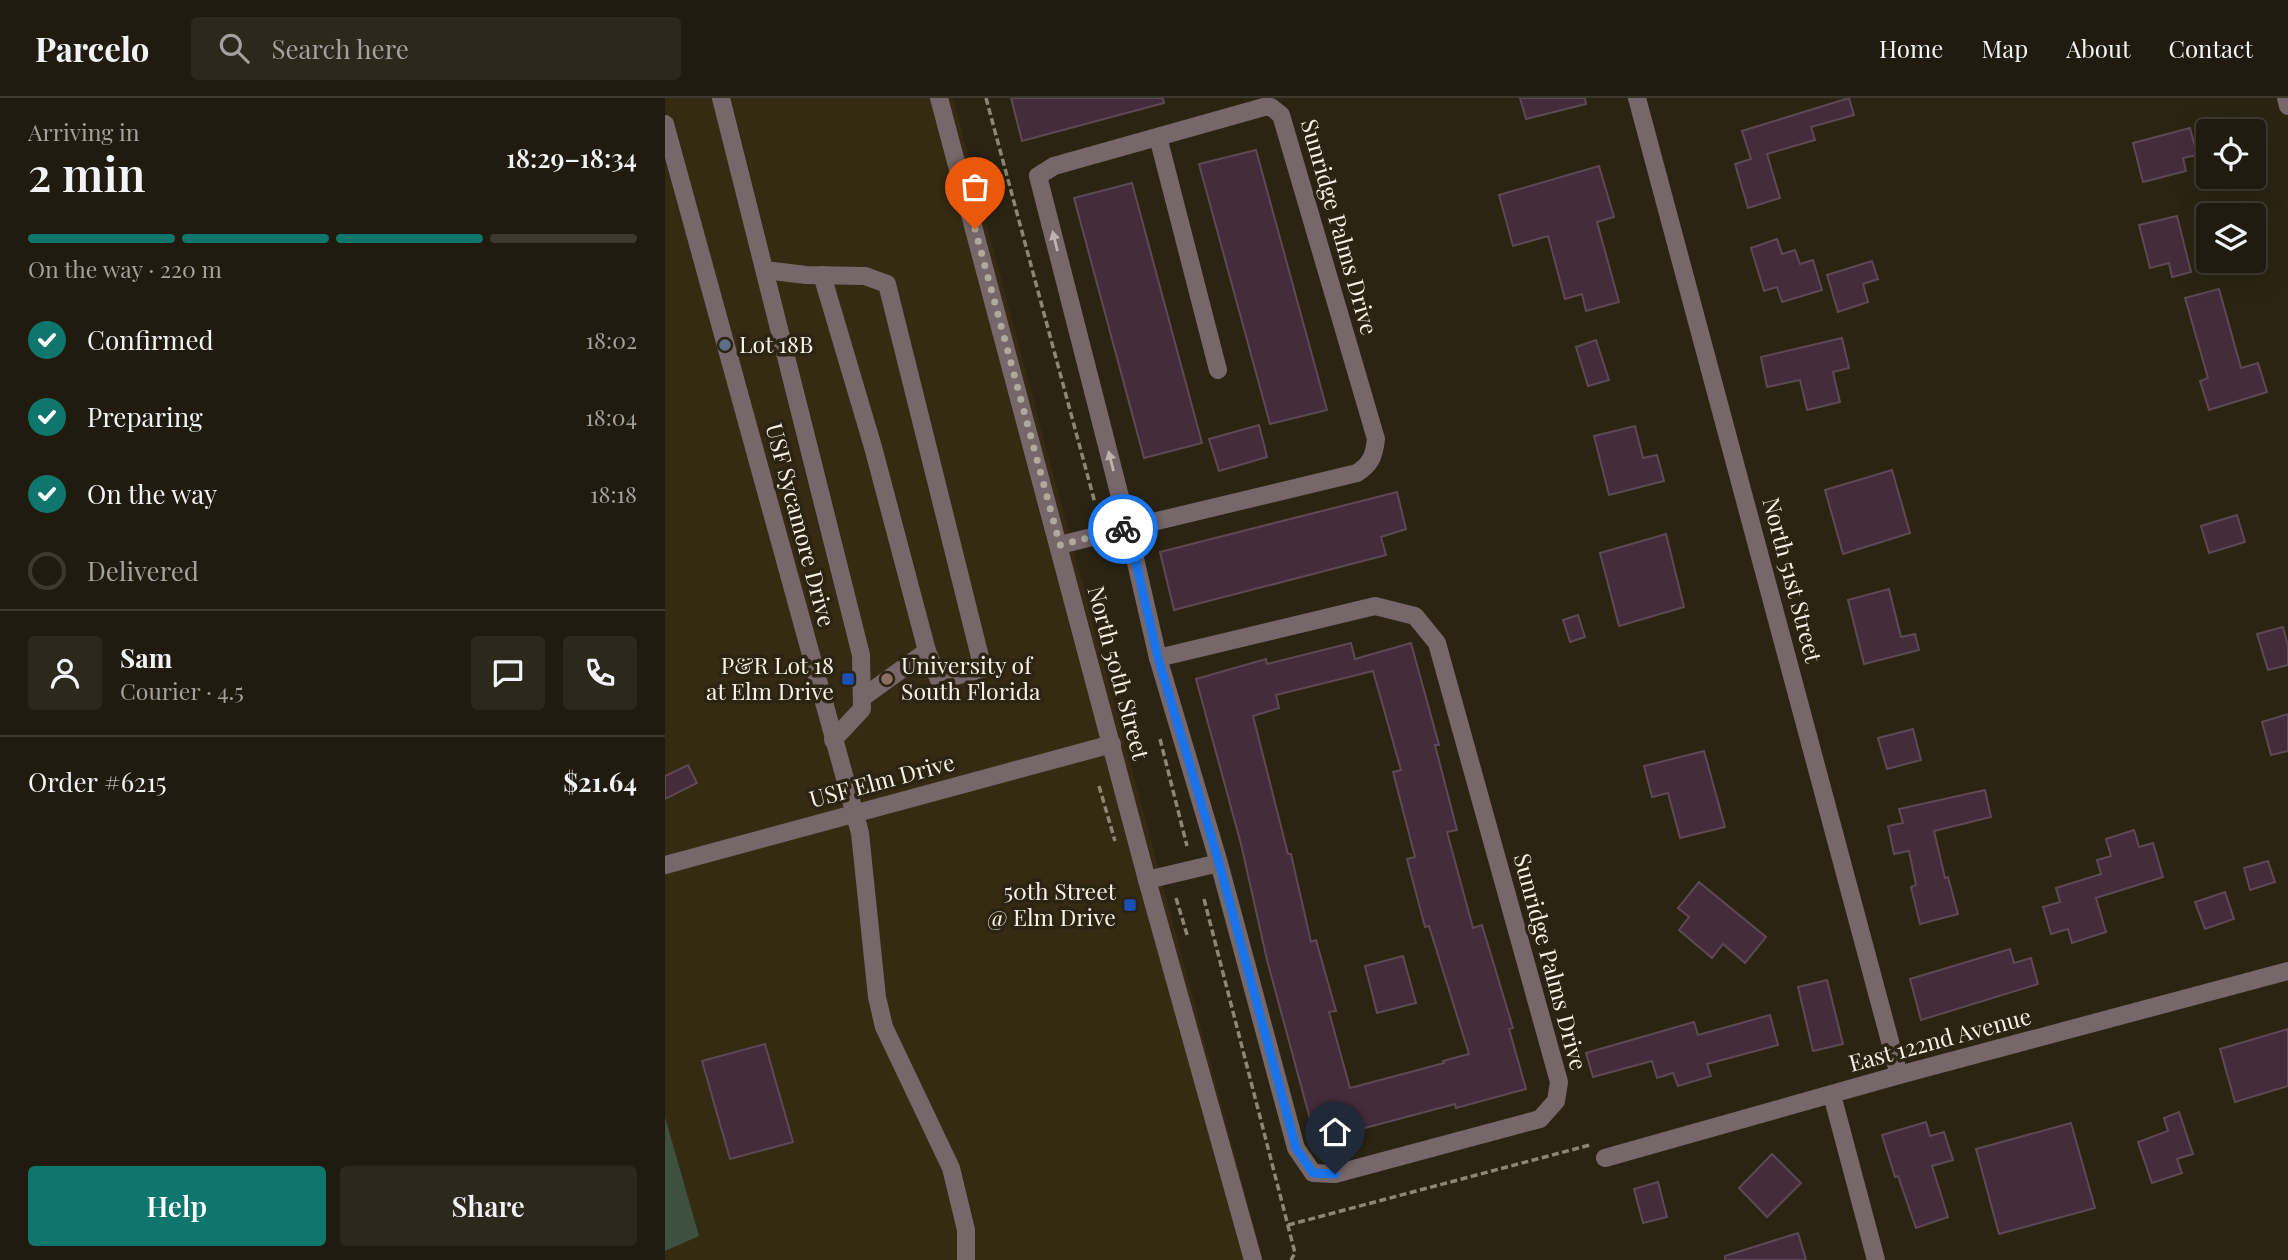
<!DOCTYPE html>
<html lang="en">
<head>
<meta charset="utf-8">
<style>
  :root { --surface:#201b0e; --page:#2d281c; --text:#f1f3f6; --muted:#a2a19e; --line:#3d392e; --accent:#0f766e }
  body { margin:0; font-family:"Playfair Display",serif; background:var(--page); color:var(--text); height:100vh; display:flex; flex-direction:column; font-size:26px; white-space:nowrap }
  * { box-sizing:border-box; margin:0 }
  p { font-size:23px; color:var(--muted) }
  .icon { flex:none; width:38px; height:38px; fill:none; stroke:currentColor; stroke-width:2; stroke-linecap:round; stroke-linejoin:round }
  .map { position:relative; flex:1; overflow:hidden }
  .drawer { display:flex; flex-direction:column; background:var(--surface); width:665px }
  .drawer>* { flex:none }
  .buttons { position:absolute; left:1531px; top:21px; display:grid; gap:14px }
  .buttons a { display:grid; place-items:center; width:70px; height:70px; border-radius:7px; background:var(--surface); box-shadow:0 7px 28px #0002,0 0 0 2px var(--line); font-size:35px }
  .pin { position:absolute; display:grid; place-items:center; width:60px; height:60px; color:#fff; margin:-72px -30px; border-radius:50% 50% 50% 0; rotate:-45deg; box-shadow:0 0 7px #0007 }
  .pin .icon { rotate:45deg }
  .courier { position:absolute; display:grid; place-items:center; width:70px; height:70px; margin:-35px; border:5px solid #1a73e8; border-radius:50%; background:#fff; color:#222; box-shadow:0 2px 9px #0007 }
  .head em { font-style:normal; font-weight:600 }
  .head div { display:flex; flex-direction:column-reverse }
  .head { display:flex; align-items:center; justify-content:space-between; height:119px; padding:0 28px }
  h1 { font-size:46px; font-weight:600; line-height:52px }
  .bar { display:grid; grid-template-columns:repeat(4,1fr); gap:10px 7px; align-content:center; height:84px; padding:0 28px }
  .bar i { height:9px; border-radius:5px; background:var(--line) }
  .bar .selected { background:var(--accent) }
  .bar p { grid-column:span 4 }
  .line { display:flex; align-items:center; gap:18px; padding:0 28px; border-top:2px solid var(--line) }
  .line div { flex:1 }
  .round { display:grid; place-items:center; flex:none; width:74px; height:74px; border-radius:7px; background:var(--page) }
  ol { padding:0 28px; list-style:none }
  li { display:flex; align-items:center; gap:21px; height:77px }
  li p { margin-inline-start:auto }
  li .icon { padding:7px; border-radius:50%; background:var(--accent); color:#fff; stroke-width:4 }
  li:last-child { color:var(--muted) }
  li i { width:38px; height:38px; border:4px solid var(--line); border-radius:50% }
  .action { display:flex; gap:14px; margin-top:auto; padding:14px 28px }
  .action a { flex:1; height:80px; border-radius:7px; background:var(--accent); color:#fff; font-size:28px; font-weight:600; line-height:80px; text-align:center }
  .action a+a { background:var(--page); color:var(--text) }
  header { display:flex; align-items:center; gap:42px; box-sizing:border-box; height:98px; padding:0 35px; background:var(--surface); border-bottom:2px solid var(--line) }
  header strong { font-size:33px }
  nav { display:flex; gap:38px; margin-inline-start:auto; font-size:24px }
  .search { width:490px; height:63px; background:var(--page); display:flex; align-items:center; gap:18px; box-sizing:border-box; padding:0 24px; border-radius:7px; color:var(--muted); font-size:26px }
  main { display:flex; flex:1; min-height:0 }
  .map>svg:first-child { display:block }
  .built { fill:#352a12 }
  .green { fill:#3e5040 }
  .building { fill:#452c3c; stroke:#5c4954; stroke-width:2; fill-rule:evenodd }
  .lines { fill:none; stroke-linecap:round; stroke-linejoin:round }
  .path { stroke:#8c8677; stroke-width:3.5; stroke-dasharray:7 3.5; stroke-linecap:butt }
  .minor { stroke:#76676a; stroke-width:18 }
  .oneway { fill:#bdb3af }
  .done { stroke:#b0aa9d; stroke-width:7; stroke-dasharray:0 12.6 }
  .route { stroke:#1a73e8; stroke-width:9 }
  .service-dot { fill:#5c6f8a; stroke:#2b2413; stroke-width:2.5 }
  .transit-dot { fill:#1a4fb4; stroke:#2b2413; stroke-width:2.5 }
  .education-dot { fill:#8d6e63; stroke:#2b2413; stroke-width:2.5 }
  .labels { text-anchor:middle; stroke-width:7; stroke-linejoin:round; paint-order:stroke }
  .street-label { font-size:23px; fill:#f7f2e7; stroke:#2b2413 }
  .poi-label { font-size:23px; fill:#f7f2e7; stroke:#2b2413; text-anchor:start }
</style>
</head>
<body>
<header>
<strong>Parcelo</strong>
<div class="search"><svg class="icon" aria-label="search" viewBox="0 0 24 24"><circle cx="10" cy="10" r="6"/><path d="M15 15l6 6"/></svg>Search here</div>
<nav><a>Home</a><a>Map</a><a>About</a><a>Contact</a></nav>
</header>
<main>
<section class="drawer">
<div class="head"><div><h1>2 min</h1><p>Arriving in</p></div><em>18:29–18:34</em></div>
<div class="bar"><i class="selected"></i><i class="selected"></i><i class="selected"></i><i></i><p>On the way · 220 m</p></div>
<ol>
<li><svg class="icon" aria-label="check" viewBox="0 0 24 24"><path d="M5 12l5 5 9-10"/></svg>Confirmed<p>18:02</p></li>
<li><svg class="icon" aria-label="check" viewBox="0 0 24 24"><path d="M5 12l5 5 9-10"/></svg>Preparing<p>18:04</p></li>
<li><svg class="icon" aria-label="check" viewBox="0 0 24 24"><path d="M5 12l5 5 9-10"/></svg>On the way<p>18:18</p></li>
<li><i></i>Delivered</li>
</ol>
<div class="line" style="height:126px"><a class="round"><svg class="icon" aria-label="person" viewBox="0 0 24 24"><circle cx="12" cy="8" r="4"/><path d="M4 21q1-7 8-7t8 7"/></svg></a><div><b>Sam</b><p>Courier · 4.5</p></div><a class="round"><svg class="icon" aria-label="chat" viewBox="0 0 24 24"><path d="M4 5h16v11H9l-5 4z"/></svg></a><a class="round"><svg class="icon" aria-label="phone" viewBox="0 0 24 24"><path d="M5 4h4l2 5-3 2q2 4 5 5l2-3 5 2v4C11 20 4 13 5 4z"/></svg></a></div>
<div class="line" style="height:91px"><div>Order #6215</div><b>$21.64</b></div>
<div class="action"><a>Help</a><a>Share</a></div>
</section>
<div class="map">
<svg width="1623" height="1162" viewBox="0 0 1623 1162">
  <rect width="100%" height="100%" fill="#2b2413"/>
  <polygon class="built" points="0,0 288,0 598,1162 0,1162"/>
  <polygon class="green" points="0,1019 34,1138 0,1153"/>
  <g class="building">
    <polygon points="346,0 498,0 499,5 357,43"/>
    <polygon points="855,0 920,0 921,6 861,21"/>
    <polygon points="1184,0 1189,17 1146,29 1150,42 1102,56 1115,100 1083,110 1070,66 1086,61 1077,33"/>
    <polygon points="1525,30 1532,57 1518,60 1521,73 1478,84 1468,45"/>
    <polygon points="591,52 662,312 605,326 534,66"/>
    <polygon points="934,68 949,119 932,124 954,204 921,213 917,196 900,201 883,138 848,148 834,97"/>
    <polygon points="467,85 537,345 479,360 409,100"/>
    <polygon points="1512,118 1526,174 1507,179 1504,165 1485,170 1474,127"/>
    <polygon points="1112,141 1117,156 1130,152 1135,166 1148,162 1157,192 1117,204 1112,189 1099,193 1086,150"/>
    <polygon points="1207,163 1213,181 1198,186 1203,204 1173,214 1162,177"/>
    <polygon points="1554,191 1576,270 1593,265 1602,294 1544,312 1535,283 1543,280 1520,200"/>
    <polygon points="1177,240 1184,270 1168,274 1175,304 1142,312 1135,282 1102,289 1096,259"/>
    <polygon points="931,242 944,282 923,288 911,249"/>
    <polygon points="594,327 602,359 554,373 544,341"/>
    <polygon points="970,328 978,360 992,357 999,383 944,397 929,338"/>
    <polygon points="1227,372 1245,435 1178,456 1160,392"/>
    <polygon points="732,394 741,431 716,439 721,457 509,512 495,454"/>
    <polygon points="1572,417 1580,444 1544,455 1536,428"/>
    <polygon points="1001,436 1019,509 954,528 935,455"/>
    <polygon points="1224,491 1236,539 1250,536 1254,552 1199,566 1183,502"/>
    <polygon points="913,517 920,539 905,544 898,522"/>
    <polygon points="1618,529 1623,548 1623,567 1603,572 1592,536"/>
    <path d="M686,545L690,561L746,545L774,647H770L792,732L782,734L808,830L817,827L833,880L848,930L844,931L861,991L791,1010L790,1006L651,1043L602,862L576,746L531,581L601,561L602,566ZM708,573L736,672L728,674L750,759L742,761L760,829L764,828L804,956L778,963L779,965L685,990L664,914L671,913L651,842L646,844L626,756H623L588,618L614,610L611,597Z"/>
    <polygon points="1623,616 1623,653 1606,657 1597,624"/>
    <polygon points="1248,631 1256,662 1222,671 1213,640"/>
    <polygon points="1039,653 1060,729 1015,740 1003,695 987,699 979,668"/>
    <polygon points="23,667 32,685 0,701 0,678"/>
    <polygon points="1320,692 1326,719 1269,733 1280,780 1283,779 1293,816 1255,826 1246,789 1251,787 1244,753 1229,756 1223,728 1238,725 1234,711"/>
    <polygon points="1469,732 1474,749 1488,745 1498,779 1431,800 1441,834 1407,845 1403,831 1386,836 1378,809 1395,804 1391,790 1436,776 1432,762 1446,758 1441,741"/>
    <polygon points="1603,763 1610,784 1585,792 1579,770"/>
    <polygon points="1034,784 1101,839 1080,865 1058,846 1047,860 1014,832 1024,819 1013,810"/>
    <polygon points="1560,794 1569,821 1540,831 1530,804"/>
    <polygon points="1345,851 1349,865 1366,860 1373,886 1256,922 1245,881"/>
    <polygon points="738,858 751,905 712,915 700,868"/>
    <polygon points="1162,882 1178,946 1148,953 1133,889"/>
    <polygon points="1105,917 1113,947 1042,966 1046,978 1013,988 1008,975 992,980 987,963 928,979 921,955 1029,924 1033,937"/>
    <polygon points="1623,931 1623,988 1570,1004 1555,951"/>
    <polygon points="100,946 128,1044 65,1061 37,963"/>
    <polygon points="1514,1014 1528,1056 1512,1061 1517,1075 1487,1085 1473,1044 1503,1033 1499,1020"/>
    <polygon points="1261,1024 1265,1038 1279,1034 1288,1062 1267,1068 1283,1119 1251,1130 1233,1078 1230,1079 1217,1037"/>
    <polygon points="1406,1025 1430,1110 1334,1136 1311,1051"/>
    <polygon points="1107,1056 1136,1085 1102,1119 1074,1090"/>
    <polygon points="993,1084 1002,1119 978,1125 969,1091"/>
    <polygon points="1133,1135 1141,1162 1060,1162 1060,1158"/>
  </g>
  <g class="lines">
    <g class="path">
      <polyline points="321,0 430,405"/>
      <polyline points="495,641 522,748"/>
      <polyline points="434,688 450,743"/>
      <polyline points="511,800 523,840"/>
      <polyline points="539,801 630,1155 626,1162"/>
      <polyline points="623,1127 925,1047"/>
    </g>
    <g class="minor">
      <polyline points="56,0 196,557 197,611 168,642"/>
      <polyline points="274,0 482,782 588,1162"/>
      <polyline points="972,0 1234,977"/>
      <polyline points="1621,0 1623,8"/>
      <polyline points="0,26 195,735 212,899 219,929 286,1070 301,1132 301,1162"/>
      <polyline points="493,39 553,272"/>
      <polyline points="100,172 141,177 200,178 222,186 318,571 274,582 262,553 197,600"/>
      <polyline points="157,177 208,349 262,553"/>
      <path d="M395,447L463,430L692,375C706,366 709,358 711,341L616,17L606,9H599L389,68L373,78L463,430L493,560"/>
      <polyline points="0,767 447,646"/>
      <polyline points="482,782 554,765 631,1050 648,1075 670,1076 875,1021 891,1003 894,984 772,545 750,518 710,508 493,560 554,765"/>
      <polyline points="1167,997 1211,1162"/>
      <polyline points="940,1060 1234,977 1623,873"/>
    </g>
  </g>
  <defs><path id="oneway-solid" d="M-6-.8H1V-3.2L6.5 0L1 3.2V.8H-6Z" transform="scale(1.75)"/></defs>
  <g class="oneway">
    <use href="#oneway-solid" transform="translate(390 143) rotate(-104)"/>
    <use href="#oneway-solid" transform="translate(446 363) rotate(-104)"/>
  </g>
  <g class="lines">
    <polyline class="done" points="310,131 395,447 458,431"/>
    <polyline class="route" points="458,431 463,430 493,560 554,765 631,1050 648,1075 670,1076"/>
  </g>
  <circle class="service-dot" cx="60" cy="247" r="7"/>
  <g class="transit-dot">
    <rect x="176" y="574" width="14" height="14" rx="3.5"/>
    <rect x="458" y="800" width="14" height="14" rx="3.5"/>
  </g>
  <circle class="education-dot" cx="222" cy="581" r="7"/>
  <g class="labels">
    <g class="street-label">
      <text transform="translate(674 129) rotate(74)" y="8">Sunridge Palms Drive</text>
      <text transform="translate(135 427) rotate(75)" y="8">USF Sycamore Drive</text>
      <text transform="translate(1127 482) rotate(75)" y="8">North 51st Street</text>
      <text transform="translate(453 575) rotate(75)" y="8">North 50th Street</text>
      <text transform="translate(217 683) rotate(-15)" y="8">USF Elm Drive</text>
      <text transform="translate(885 864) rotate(75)" y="8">Sunridge Palms Drive</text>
      <text transform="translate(1275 942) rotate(-15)" y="8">East 122nd Avenue</text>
    </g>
    <g class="poi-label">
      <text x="74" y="255">Lot 18B</text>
      <text x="169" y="576" text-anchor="end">P&amp;R Lot 18<tspan x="169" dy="26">at Elm Drive</tspan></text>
      <text x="236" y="576">University of<tspan x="236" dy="26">South Florida</tspan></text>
      <text x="451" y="802" text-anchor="end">50th Street<tspan x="451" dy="26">@ Elm Drive</tspan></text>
    </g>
  </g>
</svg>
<div class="buttons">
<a><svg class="icon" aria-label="locate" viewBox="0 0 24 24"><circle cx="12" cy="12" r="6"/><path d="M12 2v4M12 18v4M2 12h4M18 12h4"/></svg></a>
<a><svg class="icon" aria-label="layers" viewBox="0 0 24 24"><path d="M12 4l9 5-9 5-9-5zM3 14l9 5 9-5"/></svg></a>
</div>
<div class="pin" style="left:310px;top:131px;background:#ea580c"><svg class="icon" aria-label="bag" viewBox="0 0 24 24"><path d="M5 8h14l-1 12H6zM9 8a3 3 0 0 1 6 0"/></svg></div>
<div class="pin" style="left:670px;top:1076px;background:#1f2937"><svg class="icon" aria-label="home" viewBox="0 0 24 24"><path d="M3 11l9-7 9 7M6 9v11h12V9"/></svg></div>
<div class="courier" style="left:458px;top:431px"><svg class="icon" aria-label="bike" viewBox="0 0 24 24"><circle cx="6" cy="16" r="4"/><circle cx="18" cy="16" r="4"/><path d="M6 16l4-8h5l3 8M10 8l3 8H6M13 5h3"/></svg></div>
</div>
</main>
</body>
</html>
